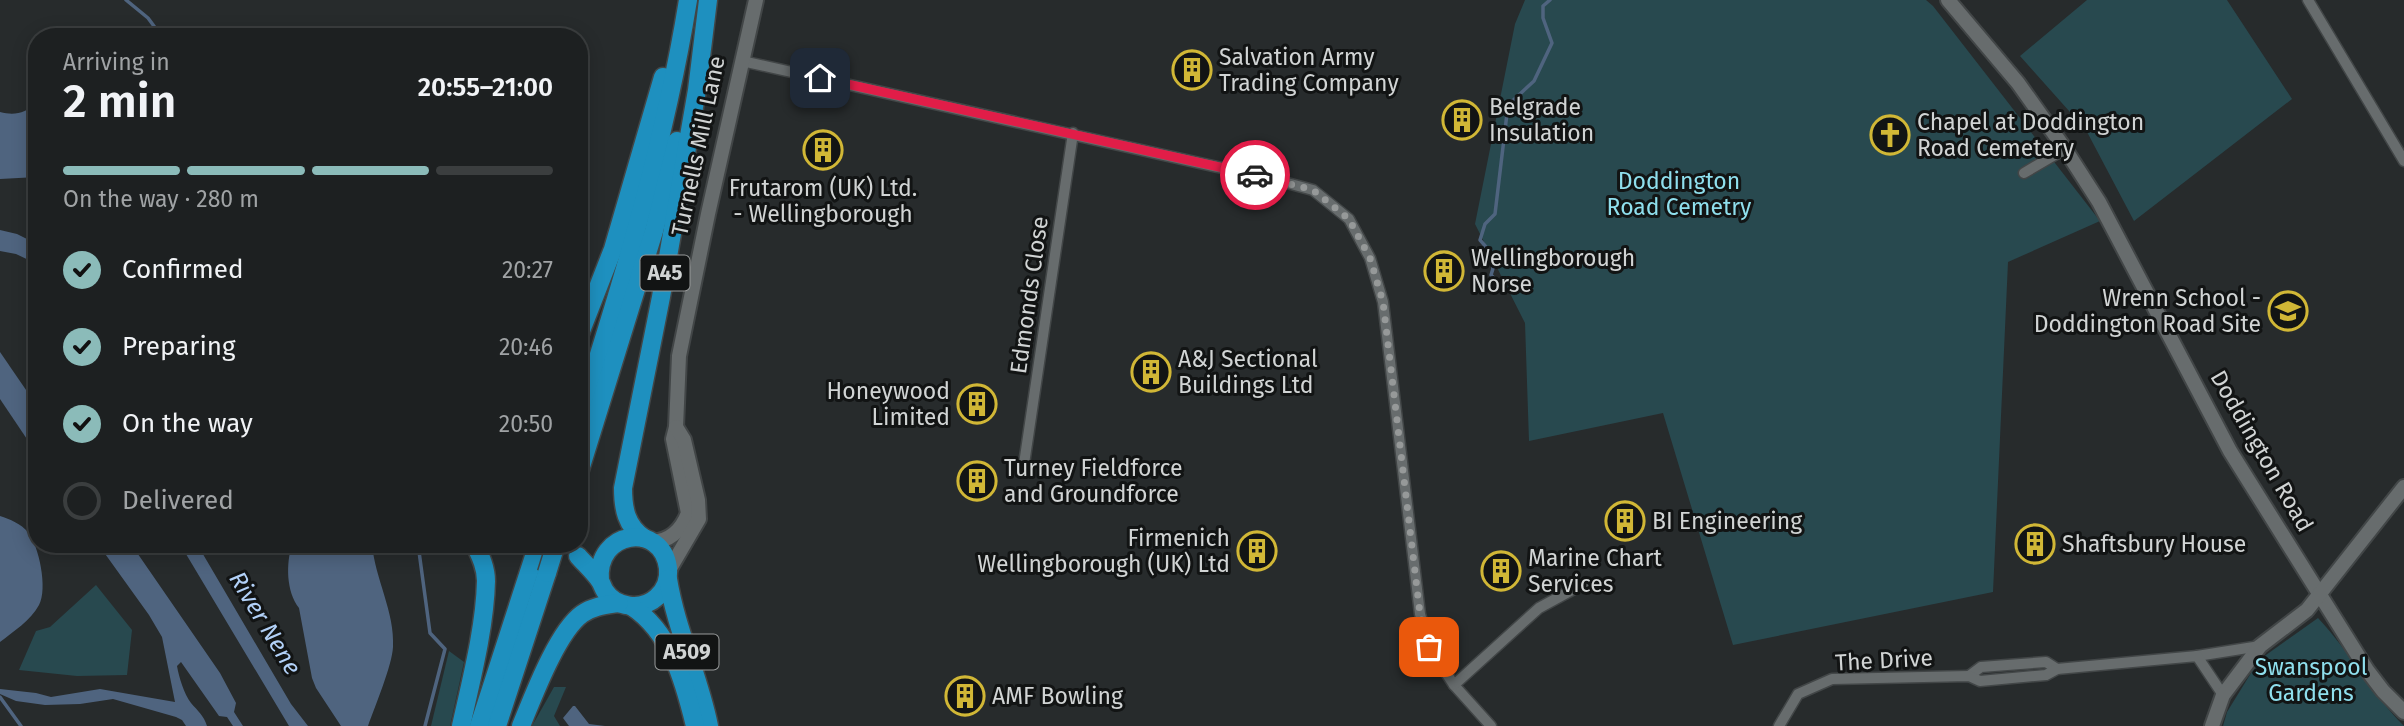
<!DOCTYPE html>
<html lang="en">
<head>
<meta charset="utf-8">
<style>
  :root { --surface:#1d2021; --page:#25282a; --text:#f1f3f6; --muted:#a0a3a5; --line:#3b3e3f; --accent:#8bbbb9 }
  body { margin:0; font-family:"Fira Sans",sans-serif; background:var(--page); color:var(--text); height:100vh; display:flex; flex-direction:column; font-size:26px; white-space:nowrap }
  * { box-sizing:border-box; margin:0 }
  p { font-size:23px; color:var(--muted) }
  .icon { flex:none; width:38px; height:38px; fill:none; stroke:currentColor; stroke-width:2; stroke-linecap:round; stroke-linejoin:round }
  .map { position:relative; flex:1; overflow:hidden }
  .side { position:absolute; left:28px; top:28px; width:560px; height:525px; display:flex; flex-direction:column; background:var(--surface); border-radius:28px; box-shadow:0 4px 18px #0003,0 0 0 2px var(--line) }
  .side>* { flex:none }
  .pin { position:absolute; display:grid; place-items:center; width:60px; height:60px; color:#fff; margin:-30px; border-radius:14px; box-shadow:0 4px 10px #0006 }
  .courier { position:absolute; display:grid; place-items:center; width:70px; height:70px; margin:-35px; border:5px solid #e11d48; border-radius:50%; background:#fff; color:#222; box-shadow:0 2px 9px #0007 }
  .head em { font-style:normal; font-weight:600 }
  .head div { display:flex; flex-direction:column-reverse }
  .head { display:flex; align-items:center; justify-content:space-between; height:119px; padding:0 35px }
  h1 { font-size:46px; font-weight:600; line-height:52px }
  .bar { display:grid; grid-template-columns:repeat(4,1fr); gap:10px 7px; align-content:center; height:84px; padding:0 35px }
  .bar i { height:9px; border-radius:5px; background:var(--line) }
  .bar .on { background:var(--accent) }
  .bar p { grid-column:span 4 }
  ol { padding:0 35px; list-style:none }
  li { display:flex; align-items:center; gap:21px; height:77px }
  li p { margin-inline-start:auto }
  li .icon { padding:7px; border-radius:50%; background:var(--accent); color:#111; stroke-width:4 }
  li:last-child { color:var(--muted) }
  li i { width:38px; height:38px; border:4px solid var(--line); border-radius:50% }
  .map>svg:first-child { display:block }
  .green { fill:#28494f }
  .water { fill:#4f647f }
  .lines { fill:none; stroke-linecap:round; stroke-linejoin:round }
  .stream { stroke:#4f647f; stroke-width:3.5 }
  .street-casing { stroke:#424647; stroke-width:13 }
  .secondary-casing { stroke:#424647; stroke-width:18 }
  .highway-casing { stroke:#424647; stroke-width:21 }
  .street { stroke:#676c6d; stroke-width:10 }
  .secondary { stroke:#676c6d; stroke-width:14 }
  .highway { stroke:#1e90bf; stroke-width:18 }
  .highway-bridge-casing { stroke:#424647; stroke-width:21; stroke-linecap:butt }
  .highway-bridge { stroke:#1e90bf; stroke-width:18 }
  .done { stroke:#969999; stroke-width:7; stroke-dasharray:0 12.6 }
  .route { stroke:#e11d48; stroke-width:9 }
  .labels { text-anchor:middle; stroke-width:6; stroke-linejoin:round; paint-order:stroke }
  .shield { fill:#121414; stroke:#989a9a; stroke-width:2 }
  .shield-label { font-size:21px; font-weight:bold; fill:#d1d4d4 }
  .poi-label { font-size:23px; fill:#d1d4d4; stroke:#121414; text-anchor:start }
  .street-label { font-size:23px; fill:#d1d4d4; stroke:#121414 }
  .park-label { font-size:23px; fill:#8fdfed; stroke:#121414 }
  .water-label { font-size:24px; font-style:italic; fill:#b2d1f8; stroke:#121414 }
</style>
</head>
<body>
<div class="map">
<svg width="2404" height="726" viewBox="0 0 2404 726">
  <rect width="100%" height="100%" fill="#272b2c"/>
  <g class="green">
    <polygon points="1525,0 1926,0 1933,6 2100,221 2008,262 1993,592 1733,645 1663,413 1529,441 1525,323 1475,224 1515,24"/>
    <polygon points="2087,0 2227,0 2292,99 2134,221 2086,130 2020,56"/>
    <polygon points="96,585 132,630 127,675 77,676 19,670 36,631 50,627"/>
    <path d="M2318,618C2350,652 2371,693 2404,726H2223L2227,712L2259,660Z"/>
    <polygon points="449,651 464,662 450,726 431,726"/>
    <polygon points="554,687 566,687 554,716 560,726 532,726"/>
  </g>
  <g class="water">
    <path d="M37,103V177L0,179V112C15,116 25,113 37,103Z"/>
    <polygon points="0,230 17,234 37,244 37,264 16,254 0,251"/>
    <polygon points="0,352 37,406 37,454 0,399"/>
    <path d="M0,516C10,519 21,524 28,532C39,546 48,589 39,605C31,620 13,632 0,642Z"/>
    <path d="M98,544H131L220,673L236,703L234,712L243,726H233L227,717L219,716L181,662L177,666C179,677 184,694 191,703C198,711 204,716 207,726H186L182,720L176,717L113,699L80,704L45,705L16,701L0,694V689L36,693L51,697L100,689L175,702L162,637L149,615Z"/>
    <polygon points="180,544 197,544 291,704 308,726 289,726"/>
    <path d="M292,544H372C375,579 395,612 393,647C392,666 375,706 368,726H341L316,688L312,678L299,608C286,591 286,564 292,544Z"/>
    <polygon points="573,706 575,706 589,724 605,726 569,726 563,718"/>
  </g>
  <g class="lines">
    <g class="stream">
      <polyline points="126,0 148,18 162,37"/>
      <path d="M1504,288L1491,275C1497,259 1491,252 1480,240L1485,224L1495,214L1508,105L1534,81L1552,43L1543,18V6L1550,0"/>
      <polyline points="418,544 430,633 445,649 425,726"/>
      <polyline points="0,697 21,726"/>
    </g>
    <g class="street-casing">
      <g id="street">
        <polyline points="2308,0 2404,161"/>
        <polyline points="742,61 1276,180 1313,190 1349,219 1370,258 1383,302 1420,614 1429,647 1454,685 1491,726"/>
        <polyline points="2024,173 2065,149"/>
        <polyline points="1024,464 1073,133"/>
        <polyline points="2197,656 2260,646"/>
        <polyline points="1969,676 1981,667 2046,662 2057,669"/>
        <polyline points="1454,685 1539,608 1583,584"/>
        <polyline points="1779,726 1798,694 1832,679 1969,676 1980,681 2046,675 2057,669 2197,656 2223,695"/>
      </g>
    </g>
    <g class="secondary-casing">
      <g id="secondary">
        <polyline points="1948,0 2018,83 2065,149 2099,202 2230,451 2367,670 2383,691 2404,712"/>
        <path d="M652,542C671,541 682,529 688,513L673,439L676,427L679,356L708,214L756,0"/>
        <polyline points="668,572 699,519 698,500 684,440 676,427"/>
        <polyline points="2212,726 2223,695 2260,646 2307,610 2404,487"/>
      </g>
    </g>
    <g class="highway-casing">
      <g id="highway">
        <polyline points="579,336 613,249 663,77"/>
        <path d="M579,418C623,280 665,143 688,0"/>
        <polyline points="579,473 654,231 677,141"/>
        <path d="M644,538C626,526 623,508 623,488L661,297L697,90L708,0"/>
        <path d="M578,556C585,564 594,572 600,581C602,584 603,588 605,591C616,608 642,611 657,597C665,590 669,579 668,568C662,521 595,530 600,581"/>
        <path d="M668,579C676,629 699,676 709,726"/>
        <path d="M631,606C671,632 684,681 695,726"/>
        <path d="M461,726C471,681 485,627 486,581C486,568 481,557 475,545"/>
        <polyline points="479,726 538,544"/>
        <polyline points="497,726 547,573"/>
        <path d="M521,726C533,697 557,632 582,614C593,606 606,605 619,603"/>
      </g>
    </g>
    <use href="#street" class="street"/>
    <use href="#secondary" class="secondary"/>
    <use href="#highway" class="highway"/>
    <g class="highway-bridge-casing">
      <polyline id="highway-bridge" points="547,573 556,544"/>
    </g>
    <use href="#highway-bridge" class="highway-bridge"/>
  </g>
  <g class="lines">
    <polyline class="done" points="1255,175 1313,190 1349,219 1370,258 1383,302 1420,614 1429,647"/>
    <polyline class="route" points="820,78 1255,175"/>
  </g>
  <defs>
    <g id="building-ring" transform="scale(2.0125)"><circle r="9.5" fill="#121414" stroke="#d1b736" stroke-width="1.5"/><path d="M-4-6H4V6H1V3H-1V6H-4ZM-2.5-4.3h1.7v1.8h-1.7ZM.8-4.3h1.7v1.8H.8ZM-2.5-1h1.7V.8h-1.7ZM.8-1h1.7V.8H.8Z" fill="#d1b736"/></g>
    <g id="church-ring" transform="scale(2.0125)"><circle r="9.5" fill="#121414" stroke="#d1b736" stroke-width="1.5"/><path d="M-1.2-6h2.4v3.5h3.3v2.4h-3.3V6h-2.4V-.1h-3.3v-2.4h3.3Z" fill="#d1b736"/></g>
    <g id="school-ring" transform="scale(2.0125)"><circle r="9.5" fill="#121414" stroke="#d1b736" stroke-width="1.5"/><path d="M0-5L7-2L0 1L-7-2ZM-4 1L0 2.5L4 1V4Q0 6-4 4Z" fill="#d1b736"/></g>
  </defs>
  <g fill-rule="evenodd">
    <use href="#building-ring" x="1192" y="70"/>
    <use href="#building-ring" x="1462" y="120"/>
    <use href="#church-ring" x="1890" y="135"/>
    <use href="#building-ring" x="823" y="150"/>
    <use href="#building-ring" x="1444" y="271"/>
    <use href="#school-ring" x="2288" y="311"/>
    <use href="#building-ring" x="1151" y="372"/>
    <use href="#building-ring" x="977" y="404"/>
    <use href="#building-ring" x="977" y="481"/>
    <use href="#building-ring" x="1625" y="521"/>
    <use href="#building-ring" x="2035" y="544"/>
    <use href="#building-ring" x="1257" y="551"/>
    <use href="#building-ring" x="1501" y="571"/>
    <use href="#building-ring" x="965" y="696"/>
  </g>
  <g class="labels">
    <g class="shield">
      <rect x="640.5" y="255.5" width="49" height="35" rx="5"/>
      <rect x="655.5" y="634.5" width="63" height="35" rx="5"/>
    </g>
    <g class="shield-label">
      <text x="665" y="280">A45</text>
      <text x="687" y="659">A509</text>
    </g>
    <g class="poi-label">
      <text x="1219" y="65">Salvation Army<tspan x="1219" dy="26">Trading Company</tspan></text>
      <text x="1489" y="115">Belgrade<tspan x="1489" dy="26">Insulation</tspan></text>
      <text x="1917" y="130">Chapel at Doddington<tspan x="1917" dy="26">Road Cemetery</tspan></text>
      <text x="823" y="196" text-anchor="middle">Frutarom (UK) Ltd.<tspan x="823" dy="26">- Wellingborough</tspan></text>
      <text x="1471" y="266">Wellingborough<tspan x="1471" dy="26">Norse</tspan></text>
      <text x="2261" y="306" text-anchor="end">Wrenn School -<tspan x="2261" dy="26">Doddington Road Site</tspan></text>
      <text x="1178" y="367">A&amp;J Sectional<tspan x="1178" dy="26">Buildings Ltd</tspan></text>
      <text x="950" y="399" text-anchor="end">Honeywood<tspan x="950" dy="26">Limited</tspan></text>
      <text x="1004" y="476">Turney Fieldforce<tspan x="1004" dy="26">and Groundforce</tspan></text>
      <text x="1652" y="529">BI Engineering</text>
      <text x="1230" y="546" text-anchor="end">Firmenich<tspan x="1230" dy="26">Wellingborough (UK) Ltd</tspan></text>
      <text x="2062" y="552">Shaftsbury House</text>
      <text x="1528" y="566">Marine Chart<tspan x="1528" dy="26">Services</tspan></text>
      <text x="992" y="704">AMF Bowling</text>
    </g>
    <g class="street-label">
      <text transform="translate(698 146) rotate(-78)" y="8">Turnells Mill Lane</text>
      <text transform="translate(1029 295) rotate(-82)" y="8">Edmonds Close</text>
      <text transform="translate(2262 451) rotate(60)" y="8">Doddington Road</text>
      <text transform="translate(1884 660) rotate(-3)" y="8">The Drive</text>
    </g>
    <g class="park-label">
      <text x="1679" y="189">Doddington<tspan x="1679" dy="26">Road Cemetry</tspan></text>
      <text x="2311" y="675">Swanspool<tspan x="2311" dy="26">Gardens</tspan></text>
    </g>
    <g class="water-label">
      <text transform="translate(265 623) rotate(59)" y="8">River Nene</text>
    </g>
  </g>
</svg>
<div class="pin" style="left:1429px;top:647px;background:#ea580c"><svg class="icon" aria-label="bag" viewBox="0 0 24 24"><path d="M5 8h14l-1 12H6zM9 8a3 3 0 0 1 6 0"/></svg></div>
<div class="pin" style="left:820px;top:78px;background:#1f2937"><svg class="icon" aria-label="home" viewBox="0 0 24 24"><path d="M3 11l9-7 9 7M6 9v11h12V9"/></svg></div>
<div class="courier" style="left:1255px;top:175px"><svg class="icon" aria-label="car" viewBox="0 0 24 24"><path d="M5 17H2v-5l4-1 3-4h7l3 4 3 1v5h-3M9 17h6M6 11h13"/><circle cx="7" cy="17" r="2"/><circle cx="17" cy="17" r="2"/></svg></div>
<section class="side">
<div class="head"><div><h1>2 min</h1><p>Arriving in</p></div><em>20:55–21:00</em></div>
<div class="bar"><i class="on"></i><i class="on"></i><i class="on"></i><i></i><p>On the way · 280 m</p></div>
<ol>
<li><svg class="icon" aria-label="check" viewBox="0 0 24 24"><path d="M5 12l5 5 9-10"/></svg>Confirmed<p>20:27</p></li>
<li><svg class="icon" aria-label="check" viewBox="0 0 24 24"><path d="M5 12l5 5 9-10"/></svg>Preparing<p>20:46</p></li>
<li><svg class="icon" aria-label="check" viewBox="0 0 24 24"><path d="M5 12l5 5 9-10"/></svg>On the way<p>20:50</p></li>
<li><i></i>Delivered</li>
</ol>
</section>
</div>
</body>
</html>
